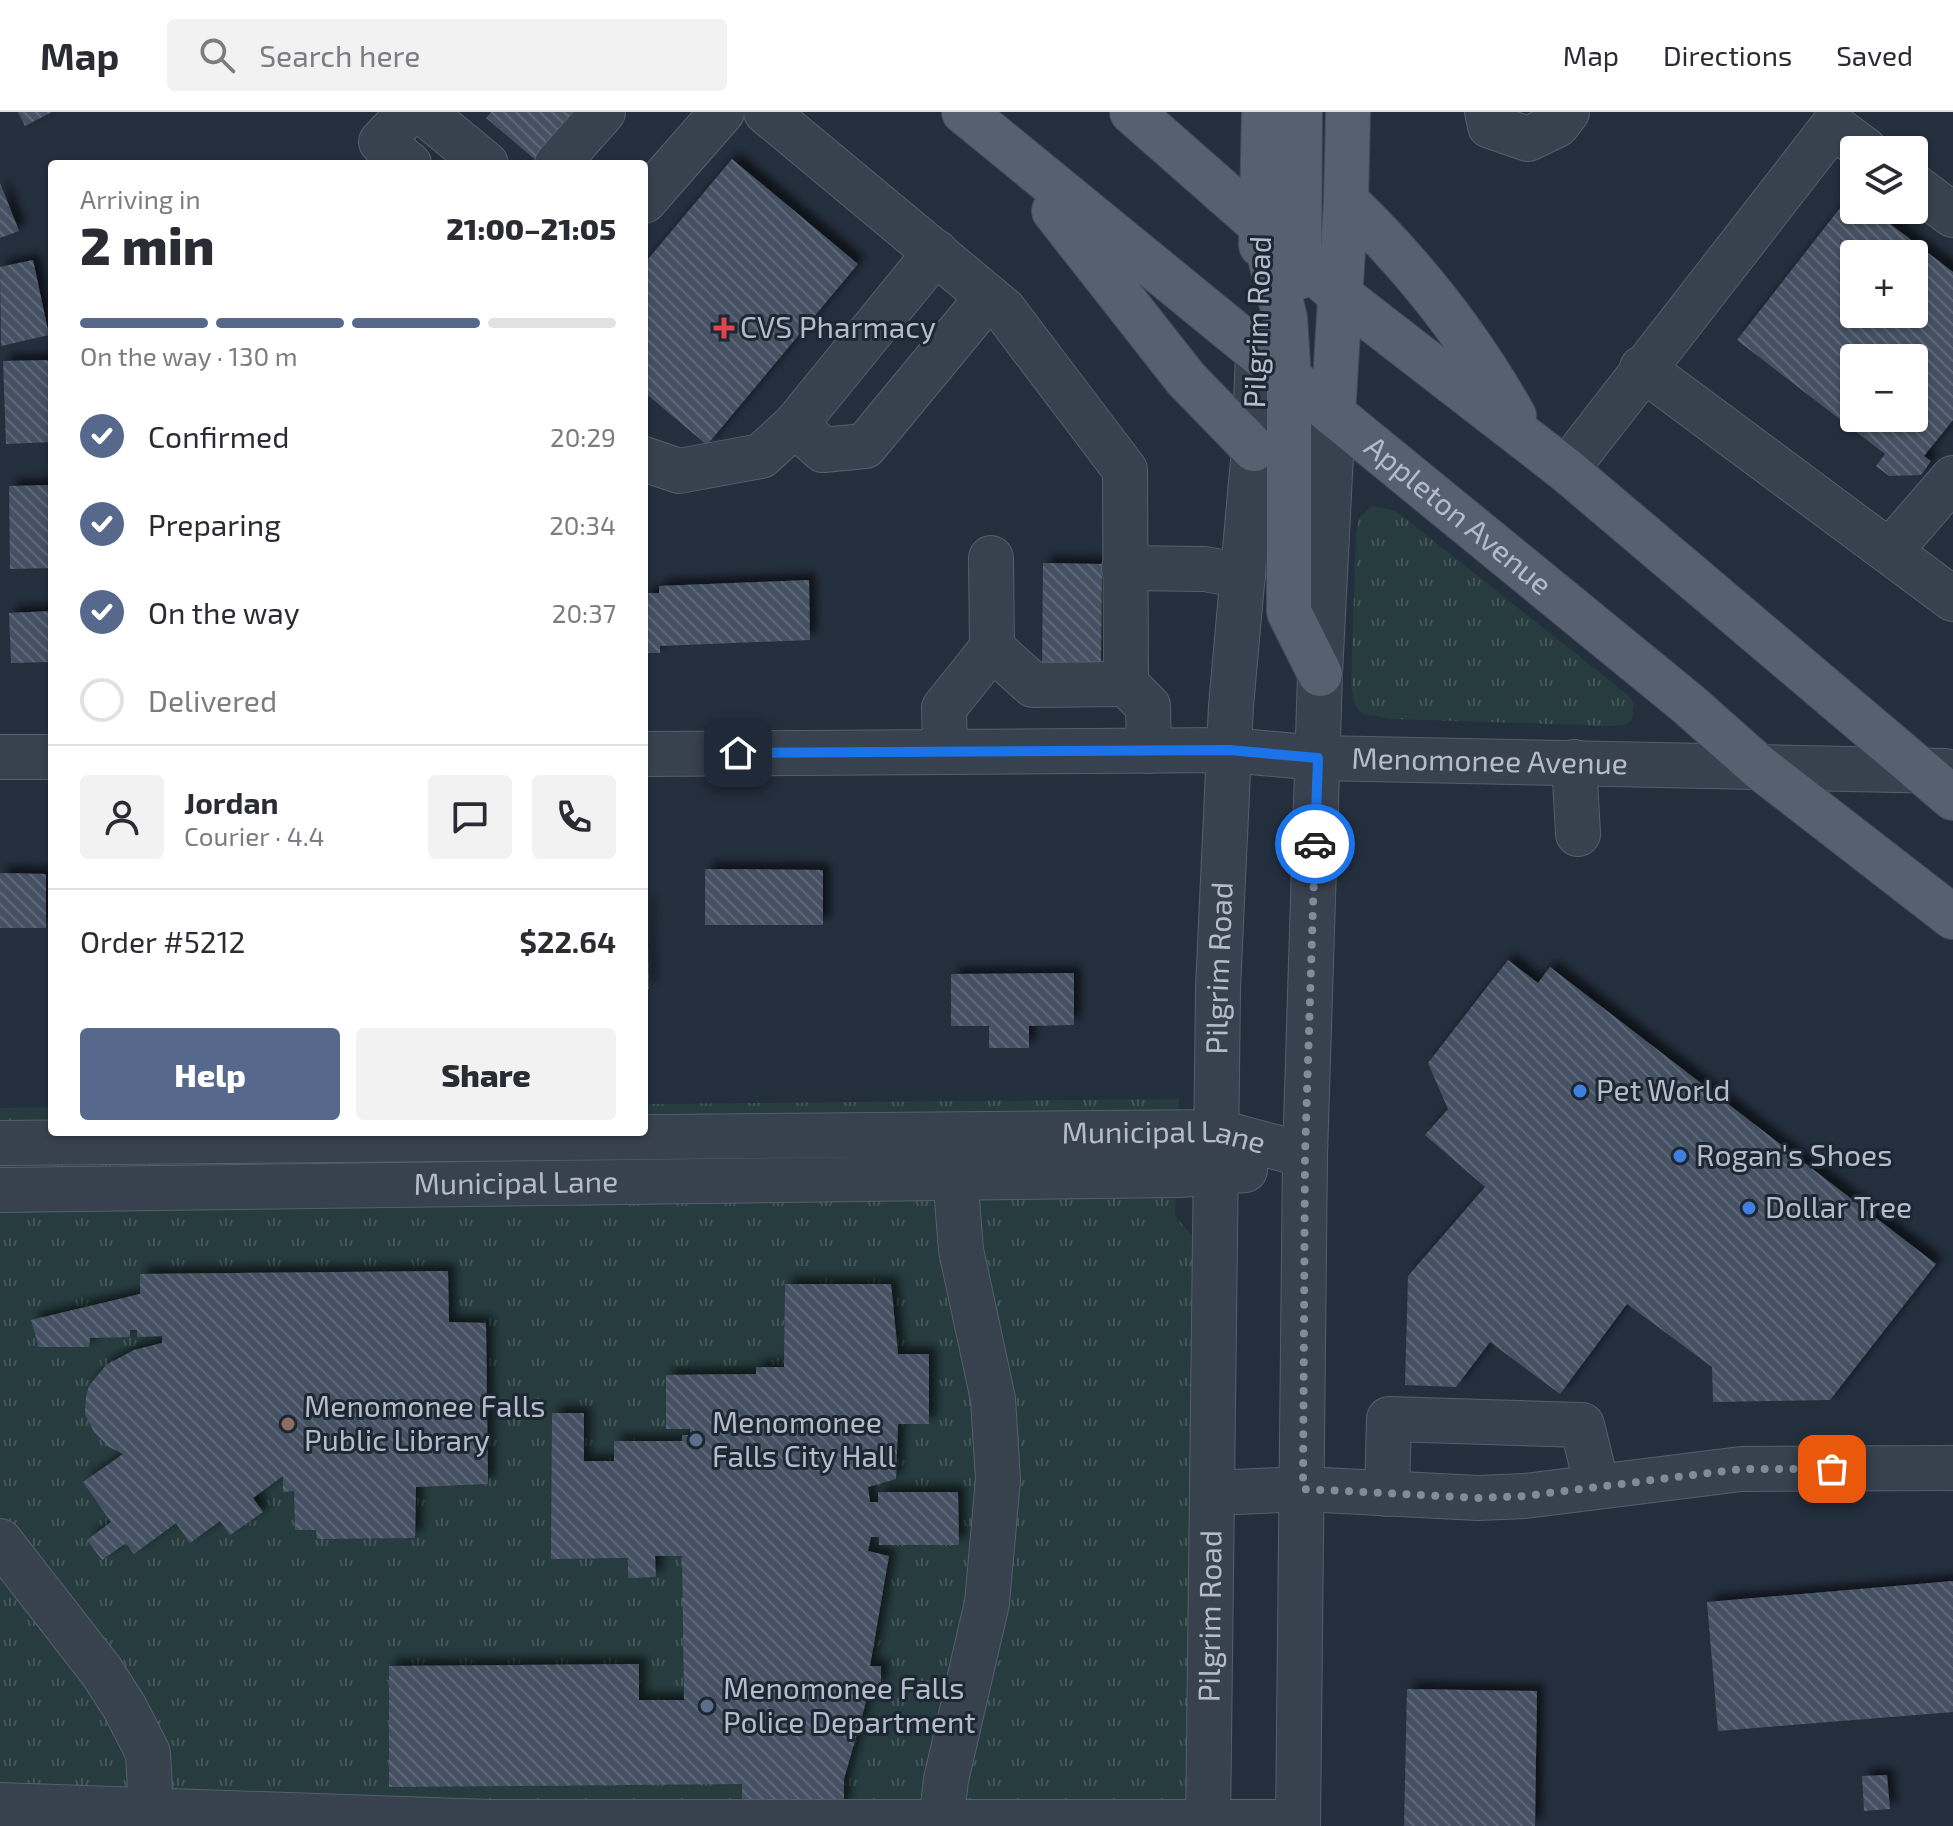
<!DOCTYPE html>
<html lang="en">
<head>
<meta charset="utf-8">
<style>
  :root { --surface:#fff; --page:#f2f2f3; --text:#2b2b33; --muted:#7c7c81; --line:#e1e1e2; --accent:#56698c }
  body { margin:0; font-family:"Exo 2",sans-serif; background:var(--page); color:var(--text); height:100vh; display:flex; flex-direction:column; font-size:30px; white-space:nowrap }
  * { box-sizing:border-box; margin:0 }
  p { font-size:26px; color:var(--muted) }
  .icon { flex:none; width:44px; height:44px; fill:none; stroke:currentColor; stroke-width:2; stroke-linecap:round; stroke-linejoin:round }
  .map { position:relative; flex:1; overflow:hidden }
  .drawer { position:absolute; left:48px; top:48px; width:600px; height:976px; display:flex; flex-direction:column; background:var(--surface); border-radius:8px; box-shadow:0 2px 6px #0004 }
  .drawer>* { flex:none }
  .buttons { position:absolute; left:1840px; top:24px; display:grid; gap:16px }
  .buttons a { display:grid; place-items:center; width:88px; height:88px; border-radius:8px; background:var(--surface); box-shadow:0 2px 6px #0004; font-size:40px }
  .pin { position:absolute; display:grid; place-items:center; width:68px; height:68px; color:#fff; margin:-34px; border-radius:16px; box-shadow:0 4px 12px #0006 }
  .courier { position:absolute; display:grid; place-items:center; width:80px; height:80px; margin:-40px; border:6px solid #1a73e8; border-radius:50%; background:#fff; color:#222; box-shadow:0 2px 10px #0007 }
  .headline em { font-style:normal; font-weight:800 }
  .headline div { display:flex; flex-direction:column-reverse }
  .headline { display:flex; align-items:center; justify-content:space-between; height:136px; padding:0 32px }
  h1 { font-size:52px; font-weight:800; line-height:60px }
  .bar { display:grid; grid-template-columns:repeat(4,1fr); gap:12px 8px; align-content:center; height:96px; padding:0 32px }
  .bar i { height:10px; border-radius:6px; background:var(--line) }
  .bar .on { background:var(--accent) }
  .bar p { grid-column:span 4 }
  .line { display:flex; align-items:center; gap:20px; padding:0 32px; border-top:2px solid var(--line) }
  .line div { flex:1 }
  .round { display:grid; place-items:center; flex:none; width:84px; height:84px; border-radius:8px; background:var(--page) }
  ol { padding:0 32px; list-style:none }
  li { display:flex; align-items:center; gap:24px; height:88px }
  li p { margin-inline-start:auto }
  li .icon { padding:8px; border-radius:50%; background:var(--accent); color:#fff; stroke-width:4 }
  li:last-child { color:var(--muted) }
  li i { width:44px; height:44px; border:4px solid var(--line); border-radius:50% }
  .action { display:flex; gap:16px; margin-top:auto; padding:16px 32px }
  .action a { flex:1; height:92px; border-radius:8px; background:var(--accent); color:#fff; font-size:32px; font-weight:800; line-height:92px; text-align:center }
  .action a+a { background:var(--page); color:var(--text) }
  header { display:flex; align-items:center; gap:48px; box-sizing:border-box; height:112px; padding:0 40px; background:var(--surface); border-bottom:2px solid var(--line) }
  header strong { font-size:38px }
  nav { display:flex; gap:44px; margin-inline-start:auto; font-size:28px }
  .search { width:560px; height:72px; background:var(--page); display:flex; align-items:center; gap:20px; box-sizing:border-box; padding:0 28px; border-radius:8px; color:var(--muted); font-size:30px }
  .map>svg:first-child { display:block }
  .park { fill:url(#park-tufts) }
  .building { fill:url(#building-back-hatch); fill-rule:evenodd; filter:url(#shadow) }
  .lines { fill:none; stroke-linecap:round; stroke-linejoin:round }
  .minor-casing { stroke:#565f6c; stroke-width:46 }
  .major-casing { stroke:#414a57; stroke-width:46 }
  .minor { stroke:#38414e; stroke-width:44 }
  .major { stroke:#56606e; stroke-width:44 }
  .done { stroke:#828b98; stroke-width:8; stroke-dasharray:0 14.4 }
  .route { stroke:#1a73e8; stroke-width:10 }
  .health-dot { fill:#e0444e; stroke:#1d2633; stroke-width:3 }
  .shop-dot { fill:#3f7fe0; stroke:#1d2633; stroke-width:3 }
  .education-dot { fill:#8d6e63; stroke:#1d2633; stroke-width:3 }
  .service-dot { fill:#5c6f8a; stroke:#1d2633; stroke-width:3 }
  .labels { text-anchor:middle; stroke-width:6; stroke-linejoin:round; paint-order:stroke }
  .street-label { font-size:30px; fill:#b4bcc9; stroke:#1d2633 }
  .poi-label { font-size:30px; fill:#b4bcc9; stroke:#1d2633; text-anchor:start }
</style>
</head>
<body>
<header>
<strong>Map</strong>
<div class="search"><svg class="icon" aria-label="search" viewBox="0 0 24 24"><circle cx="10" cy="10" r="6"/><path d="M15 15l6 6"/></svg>Search here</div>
<nav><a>Map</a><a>Directions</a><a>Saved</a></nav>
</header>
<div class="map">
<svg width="1953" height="1714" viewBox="0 0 1953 1714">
  <defs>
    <pattern id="park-tufts" width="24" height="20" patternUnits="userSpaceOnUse" patternTransform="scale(2)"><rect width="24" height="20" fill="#263c3f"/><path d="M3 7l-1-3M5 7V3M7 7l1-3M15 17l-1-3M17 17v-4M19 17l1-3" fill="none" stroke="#435659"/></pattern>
    <pattern id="building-back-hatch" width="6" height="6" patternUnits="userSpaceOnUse" patternTransform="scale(2)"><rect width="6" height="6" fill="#455162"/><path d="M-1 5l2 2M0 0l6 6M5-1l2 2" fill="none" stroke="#5d6877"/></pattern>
    <filter id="shadow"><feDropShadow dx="7" dy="-7" stdDeviation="4" flood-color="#0009"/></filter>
  </defs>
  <rect width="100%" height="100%" fill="#242f3e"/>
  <g class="park">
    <polygon points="1372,394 1396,399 1629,584 1634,591 1632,607 1625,613 1611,614 1392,607 1362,602 1354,591 1351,572 1356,422 1359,406"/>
    <polygon points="1179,987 1175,1104 1192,1124 1196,1138 1189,1714 0,1714 0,996 52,995 52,1020 644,1020 644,992"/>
  </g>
  <g class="building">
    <polygon points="18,0 52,0 25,14"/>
    <polygon points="491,0 580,0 538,50 486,6"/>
    <polygon points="732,47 858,152 707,333 644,280 644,152"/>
    <polygon points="0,71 19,119 0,126"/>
    <path d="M1851,82L1854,98H1872L1953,160V308L1924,344L1931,349L1921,363L1889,364L1876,354L1885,342L1737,228ZM1854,142H1914V202H1854ZM1854,246H1914V306H1854Z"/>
    <polygon points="33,148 49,223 1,234 0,155"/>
    <polygon points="52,248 52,330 6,332 3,249"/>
    <polygon points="52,373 52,456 10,457 9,374"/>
    <polygon points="1043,451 1102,452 1101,556 1042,555"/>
    <polygon points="809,468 810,528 660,534 660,541 644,541 644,481 659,481 659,474"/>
    <polygon points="52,499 52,550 11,551 9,501"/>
    <polygon points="705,757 823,758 823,813 705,813"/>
    <polygon points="0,761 46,762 46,816 0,816"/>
    <polygon points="644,790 647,790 649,877 644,877"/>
    <polygon points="1508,848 1538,871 1550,855 1936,1152 1830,1288 1713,1290 1712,1255 1627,1192 1560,1282 1490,1230 1456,1275 1405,1273 1408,1164 1485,1075 1425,1023 1448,997 1428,951"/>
    <polygon points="1074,861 1074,913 1029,914 1029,936 989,936 989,914 951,914 951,862"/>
    <polygon points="448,1159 449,1210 486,1211 488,1372 416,1375 415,1426 317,1427 316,1418 295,1418 294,1379 283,1380 283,1364 253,1386 263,1400 230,1423 220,1409 190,1431 176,1411 134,1442 126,1431 102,1448 87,1428 111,1410 83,1370 123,1342 109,1335 94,1320 85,1302 86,1284 89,1274 106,1253 134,1238 162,1231 162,1224 137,1225 137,1218 130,1218 130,1225 90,1226 89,1235 39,1235 31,1208 140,1182 140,1162"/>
    <polygon points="785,1172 891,1172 898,1242 929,1242 929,1312 898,1312 896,1367 868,1375 870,1390 878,1390 878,1380 958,1380 959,1433 879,1433 879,1425 871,1425 868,1439 889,1444 870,1554 881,1554 881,1575 870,1576 844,1667 844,1695 742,1695 742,1672 389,1675 389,1554 639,1552 639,1588 684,1588 682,1444 655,1444 656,1465 628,1466 628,1446 551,1447 552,1301 584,1301 584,1349 614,1349 614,1329 682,1329 682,1323 690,1323 690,1317 666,1317 666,1263 756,1262 756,1255 784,1255"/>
    <polygon points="1953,1469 1953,1600 1718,1619 1707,1490"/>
    <polygon points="1407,1577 1537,1579 1535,1714 1404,1714"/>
    <polygon points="1887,1663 1890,1697 1864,1699 1862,1664"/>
  </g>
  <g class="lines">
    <g class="minor-casing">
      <g id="minor">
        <polyline points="409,0 381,30 409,52"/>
        <polyline points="423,0 486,52"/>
        <polyline points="766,0 1004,198 1125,358 1126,572 1148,594 1149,639"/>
        <polyline points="1487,0 1490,14 1528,27 1557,13 1567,0"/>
        <polyline points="557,52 603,0"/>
        <polyline points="1914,74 1953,103"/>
        <polyline points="644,89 722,0"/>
        <polyline points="936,140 795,313 823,338 865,334 988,185"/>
        <polyline points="1642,256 1953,487"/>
        <polyline points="644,347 679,359 761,344 795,313"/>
        <polyline points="1566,358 1833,14 1865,38"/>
        <polyline points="1890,439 1953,366"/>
        <polyline points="1124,456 1205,457 1243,464"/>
        <polyline points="992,536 1033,573 1126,572"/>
        <polyline points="945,640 944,596 992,536 991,446"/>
        <path id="s1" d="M644,642L1229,638L1318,646L1945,659"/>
        <polyline points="0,645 52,645"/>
        <polyline points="1574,650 1578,722"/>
        <path id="s2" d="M0,1031L1218,1020L1305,1043"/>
        <path id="s3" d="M0,1078L1179,1063L1245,1058"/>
        <polyline points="1212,1381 1303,1377 1478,1386 1525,1384 1741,1357 1953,1356"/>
        <polyline points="1387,1382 1389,1307 1582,1313 1597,1374"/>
        <polyline points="0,1429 102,1560 125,1596 148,1641 151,1698"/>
        <polyline points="0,1693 489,1710 1298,1710"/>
        <polyline points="941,1711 946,1668 987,1491 998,1367 993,1287 961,1138 953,1037"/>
        <path id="s4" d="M1208,1714L1218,876L1231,594L1254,337L1258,243"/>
        <polyline points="1298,1714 1305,1043 1320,562 1333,302"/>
      </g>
    </g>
    <g class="major-casing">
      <g id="major">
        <path id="s5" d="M964,0L1687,591L1758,654L1953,805"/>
        <polyline points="1132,0 1340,183 1566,358 1953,686"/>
        <path d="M1346,89C1412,152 1469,224 1514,304"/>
        <polyline points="1054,99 1186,267 1254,337"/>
        <polyline points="1262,113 1285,206 1289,267 1289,500 1320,562"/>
        <polyline points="1261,133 1264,0"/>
        <polyline points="1299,165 1300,0"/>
        <polyline points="1333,302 1346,89 1348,0"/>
      </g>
    </g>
    <use href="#minor" class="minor"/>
    <use href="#major" class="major"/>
  </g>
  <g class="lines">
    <polyline class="done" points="1315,732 1305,1043 1303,1377 1478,1386 1525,1384 1741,1357 1832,1357"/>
    <polyline class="route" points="738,641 1229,638 1318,646 1315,732"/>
  </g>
  <path class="health-dot" d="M720 204h8v8h8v8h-8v8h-8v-8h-8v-8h8z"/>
  <g class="shop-dot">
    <circle cx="1580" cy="979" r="8"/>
    <circle cx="1680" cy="1044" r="8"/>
    <circle cx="1749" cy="1096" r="8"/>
  </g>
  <circle class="education-dot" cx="288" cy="1312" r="8"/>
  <g class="service-dot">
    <circle cx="696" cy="1328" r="8"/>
    <circle cx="707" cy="1594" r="8"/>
  </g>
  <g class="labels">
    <g class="street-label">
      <text transform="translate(1258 210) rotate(-88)" y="10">Pilgrim Road</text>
      <text dy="10" stroke="none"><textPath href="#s5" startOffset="638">Appleton Avenue</textPath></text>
      <text dy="10" stroke="none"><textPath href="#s1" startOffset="846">Menomonee Avenue</textPath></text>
      <text dy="10" stroke="none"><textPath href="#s4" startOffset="858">Pilgrim Road</textPath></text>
      <text dy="10" stroke="none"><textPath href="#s2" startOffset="1164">Municipal Lane</textPath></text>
      <text dy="10" stroke="none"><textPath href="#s3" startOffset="516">Municipal Lane</textPath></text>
      <text dy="10" stroke="none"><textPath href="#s4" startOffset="210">Pilgrim Road</textPath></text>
    </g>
    <g class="poi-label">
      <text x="740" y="226">CVS Pharmacy</text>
      <text x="1596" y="989">Pet World</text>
      <text x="1696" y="1054">Rogan's Shoes</text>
      <text x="1765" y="1106">Dollar Tree</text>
      <text x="304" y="1305">Menomonee Falls<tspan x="304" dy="34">Public Library</tspan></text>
      <text x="712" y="1321">Menomonee<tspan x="712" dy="34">Falls City Hall</tspan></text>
      <text x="723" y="1587">Menomonee Falls<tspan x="723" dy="34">Police Department</tspan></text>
    </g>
  </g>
</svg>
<div class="buttons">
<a><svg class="icon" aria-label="layers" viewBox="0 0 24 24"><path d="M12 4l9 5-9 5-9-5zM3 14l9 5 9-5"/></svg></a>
<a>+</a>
<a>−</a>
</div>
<div class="pin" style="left:1832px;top:1357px;background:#ea580c"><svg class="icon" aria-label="bag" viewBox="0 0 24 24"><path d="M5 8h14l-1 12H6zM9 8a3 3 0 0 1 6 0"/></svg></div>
<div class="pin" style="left:738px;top:641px;background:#1f2937"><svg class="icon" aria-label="home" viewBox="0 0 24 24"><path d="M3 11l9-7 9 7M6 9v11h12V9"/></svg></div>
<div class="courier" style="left:1315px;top:732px"><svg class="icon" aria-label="car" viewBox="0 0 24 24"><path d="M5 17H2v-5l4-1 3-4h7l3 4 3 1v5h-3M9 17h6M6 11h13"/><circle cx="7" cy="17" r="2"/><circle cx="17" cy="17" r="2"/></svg></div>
<section class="drawer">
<div class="headline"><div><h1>2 min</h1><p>Arriving in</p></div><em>21:00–21:05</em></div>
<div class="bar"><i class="on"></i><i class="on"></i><i class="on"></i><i></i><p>On the way · 130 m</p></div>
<ol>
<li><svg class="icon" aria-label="check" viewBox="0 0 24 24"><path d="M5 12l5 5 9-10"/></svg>Confirmed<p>20:29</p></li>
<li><svg class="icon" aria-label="check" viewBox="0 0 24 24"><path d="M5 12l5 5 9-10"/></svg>Preparing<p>20:34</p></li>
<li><svg class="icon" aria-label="check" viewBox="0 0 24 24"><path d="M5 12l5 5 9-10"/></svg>On the way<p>20:37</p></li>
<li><i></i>Delivered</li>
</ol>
<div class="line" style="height:144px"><a class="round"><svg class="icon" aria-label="person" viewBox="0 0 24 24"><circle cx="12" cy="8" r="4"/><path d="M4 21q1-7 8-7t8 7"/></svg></a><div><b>Jordan</b><p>Courier · 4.4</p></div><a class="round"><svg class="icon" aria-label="chat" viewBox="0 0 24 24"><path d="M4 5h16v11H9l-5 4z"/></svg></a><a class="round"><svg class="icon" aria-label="phone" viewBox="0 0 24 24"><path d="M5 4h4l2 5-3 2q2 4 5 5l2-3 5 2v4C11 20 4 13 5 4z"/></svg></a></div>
<div class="line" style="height:104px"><div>Order #5212</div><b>$22.64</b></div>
<div class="action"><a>Help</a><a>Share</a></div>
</section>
</div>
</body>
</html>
